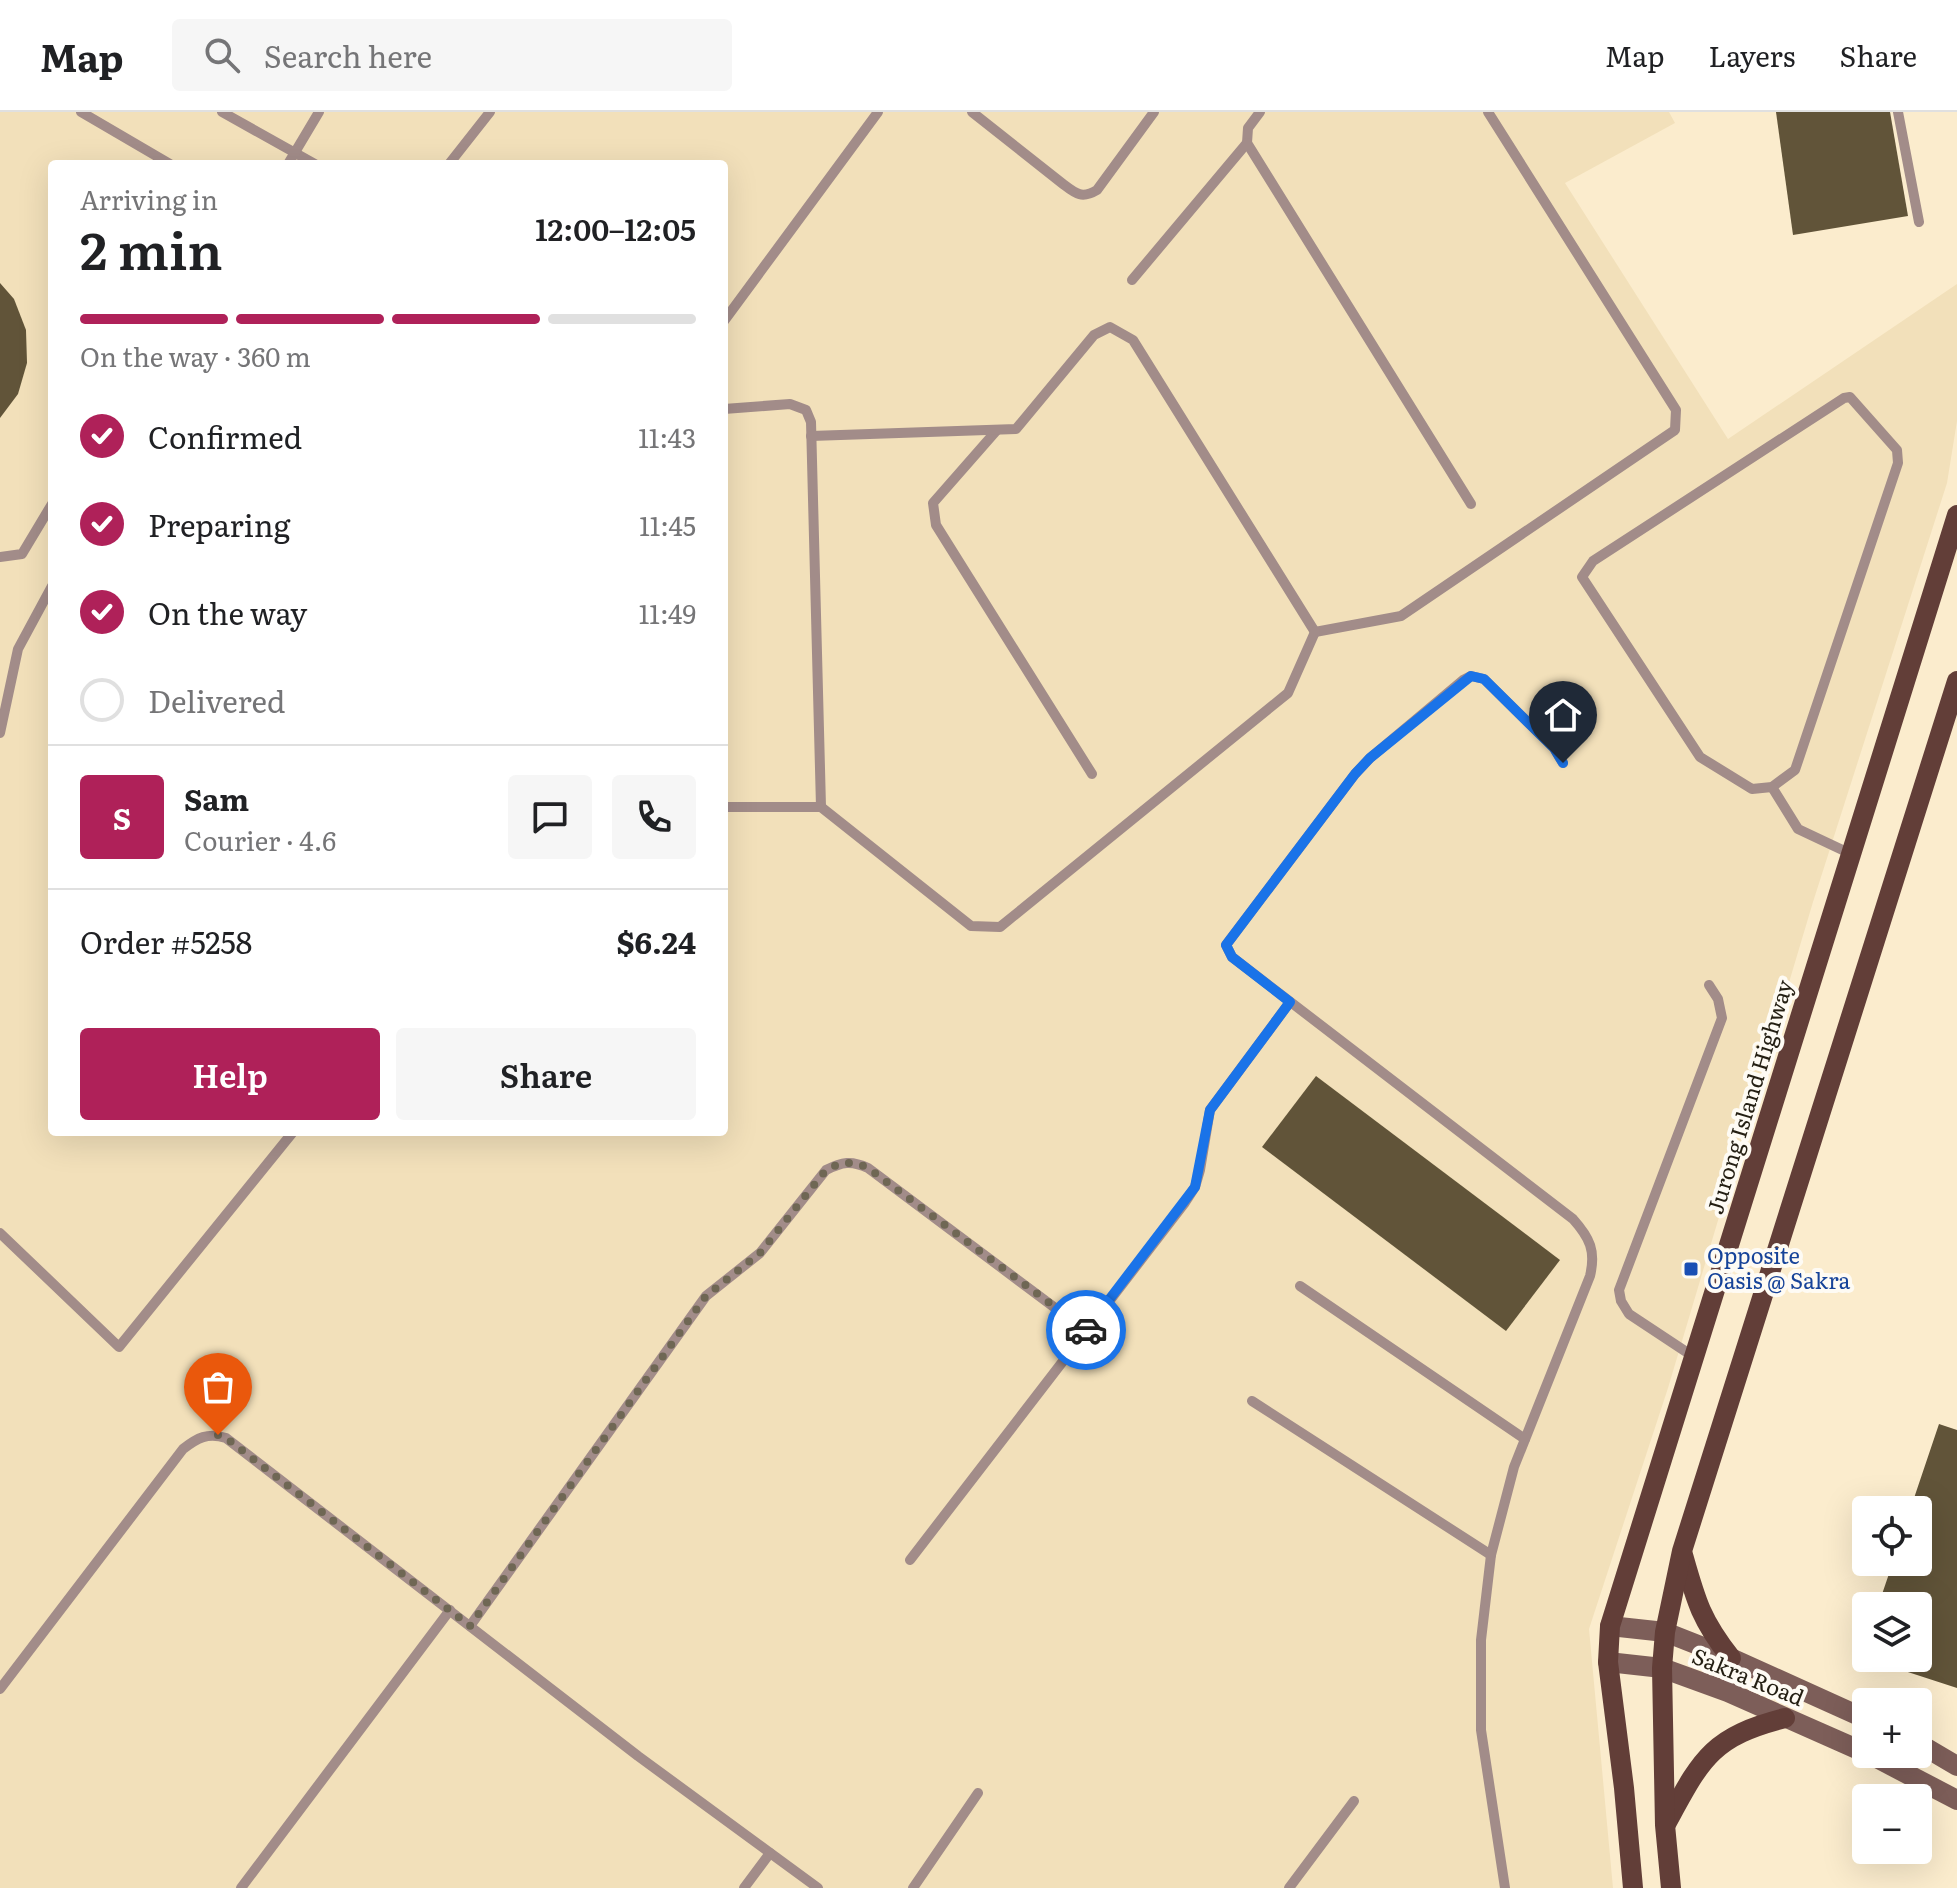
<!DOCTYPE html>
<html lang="en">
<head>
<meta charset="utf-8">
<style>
  :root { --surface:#fff; --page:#f6f6f6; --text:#202124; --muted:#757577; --line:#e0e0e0; --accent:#af2159 }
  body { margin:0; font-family:Literata,serif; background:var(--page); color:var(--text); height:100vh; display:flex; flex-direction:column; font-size:30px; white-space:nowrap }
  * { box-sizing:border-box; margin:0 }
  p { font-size:26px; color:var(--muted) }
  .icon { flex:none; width:44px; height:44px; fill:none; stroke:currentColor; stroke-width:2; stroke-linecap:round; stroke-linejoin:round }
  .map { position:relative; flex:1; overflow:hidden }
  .side { position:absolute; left:48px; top:48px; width:680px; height:976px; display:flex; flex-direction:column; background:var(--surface); border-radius:8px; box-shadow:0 8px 32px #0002 }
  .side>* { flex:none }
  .fabs { position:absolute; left:1852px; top:1384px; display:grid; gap:16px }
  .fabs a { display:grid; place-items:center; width:80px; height:80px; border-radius:8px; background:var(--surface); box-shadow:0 8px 32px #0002; font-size:40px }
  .pin { position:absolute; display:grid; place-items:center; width:68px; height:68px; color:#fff; margin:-82px -34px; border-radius:50% 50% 50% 0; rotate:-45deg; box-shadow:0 0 8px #0007 }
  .pin .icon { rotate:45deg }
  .courier { position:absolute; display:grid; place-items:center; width:80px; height:80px; margin:-40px; border:6px solid #1a73e8; border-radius:50%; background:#fff; color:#222; box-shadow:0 2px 10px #0007 }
  .head em { font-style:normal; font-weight:600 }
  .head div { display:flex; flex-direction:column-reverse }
  .head { display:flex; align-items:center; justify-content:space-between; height:136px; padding:0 32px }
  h1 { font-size:52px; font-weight:600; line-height:60px }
  .bar { display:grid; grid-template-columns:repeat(4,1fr); gap:12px 8px; align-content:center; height:96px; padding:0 32px }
  .bar i { height:10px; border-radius:6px; background:var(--line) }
  .bar .selected { background:var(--accent) }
  .bar p { grid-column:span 4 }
  .line { display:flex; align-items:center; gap:20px; padding:0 32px; border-top:2px solid var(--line) }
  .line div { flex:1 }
  .round { display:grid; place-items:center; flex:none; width:84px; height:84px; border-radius:8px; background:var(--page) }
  ol { padding:0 32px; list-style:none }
  li { display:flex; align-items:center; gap:24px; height:88px }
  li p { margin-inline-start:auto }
  li .icon { padding:8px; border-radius:50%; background:var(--accent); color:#fff; stroke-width:4 }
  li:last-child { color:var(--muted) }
  li i { width:44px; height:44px; border:4px solid var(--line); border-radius:50% }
  .action { display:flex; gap:16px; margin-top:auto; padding:16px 32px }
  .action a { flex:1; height:92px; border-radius:8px; background:var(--accent); color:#fff; font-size:32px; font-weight:600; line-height:92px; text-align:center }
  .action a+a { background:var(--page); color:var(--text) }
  header { display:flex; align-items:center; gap:48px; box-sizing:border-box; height:112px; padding:0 40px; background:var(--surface); border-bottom:2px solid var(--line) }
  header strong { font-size:38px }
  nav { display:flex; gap:44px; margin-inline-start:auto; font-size:28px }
  .search { width:560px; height:72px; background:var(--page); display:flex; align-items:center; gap:20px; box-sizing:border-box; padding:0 28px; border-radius:8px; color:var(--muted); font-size:30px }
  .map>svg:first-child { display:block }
  .built { fill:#f2e0ba; fill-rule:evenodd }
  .building { fill:#615439 }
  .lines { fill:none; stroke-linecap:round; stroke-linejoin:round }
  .lane { stroke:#a28c89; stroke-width:10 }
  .secondary { stroke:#7d5e59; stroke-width:20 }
  .primary { stroke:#623e38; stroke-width:20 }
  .done { stroke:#6f6754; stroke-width:8; stroke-dasharray:0 14.4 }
  .route { stroke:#1a73e8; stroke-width:10 }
  .transit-dot { fill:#1a4fb4; stroke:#fefbf4; stroke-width:3 }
  .labels { text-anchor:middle; stroke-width:8; stroke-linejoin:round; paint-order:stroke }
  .street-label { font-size:22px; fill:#241f13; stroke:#fefbf4 }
  .transit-label { font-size:22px; fill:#164399; stroke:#fefbf4; text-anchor:start }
</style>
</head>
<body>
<header>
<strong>Map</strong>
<div class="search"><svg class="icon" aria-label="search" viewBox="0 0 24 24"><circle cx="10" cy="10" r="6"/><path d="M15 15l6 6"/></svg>Search here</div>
<nav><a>Map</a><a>Layers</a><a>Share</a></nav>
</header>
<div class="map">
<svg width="1957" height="1776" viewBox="0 0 1957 1776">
  <rect width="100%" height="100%" fill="#fbeccd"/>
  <path class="built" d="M0,0H1669L1675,11L1565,71L1728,327L1957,172V309L1947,371L1813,790L1668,1276L1589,1517L1613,1776H0ZM52,52H724V1020H52Z"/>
  <g class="building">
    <polygon points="1776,0 1890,0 1908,104 1793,123"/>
    <polygon points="0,171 14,187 26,218 27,251 18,282 0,306"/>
    <polygon points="1316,964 1560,1148 1506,1219 1262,1035"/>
    <polygon points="1939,1312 1957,1318 1957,1576 1874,1549 1874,1546 1918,1546 1918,1494 1878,1494 1893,1450 1918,1450 1918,1398 1910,1398"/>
  </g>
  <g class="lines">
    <g class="lane">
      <polyline points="81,0 170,52"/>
      <polyline points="222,0 315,52"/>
      <path d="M972,0L1063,72C1076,82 1082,87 1097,78L1154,0"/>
      <polyline points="1260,0 1248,16 1247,31 1471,392"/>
      <polyline points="1898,0 1919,110"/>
      <polyline points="288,52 319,0"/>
      <polyline points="449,52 490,0"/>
      <polyline points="1132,168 1247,31"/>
      <polyline points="724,209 878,0"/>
      <polygon points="1850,285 1897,338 1898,351 1795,658 1772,675 1752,677 1700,645 1582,465 1593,449 1844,286"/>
      <polyline points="724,297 790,292 806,298 811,310 821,695"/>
      <polyline points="997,318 933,391 936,413 1092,662"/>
      <polyline points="811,324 1016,317 1094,223 1110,215 1133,228 1315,520"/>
      <polyline points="0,445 22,442 52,392"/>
      <polyline points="1315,520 1401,504 1675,318 1676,298 1488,0"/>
      <polyline points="0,621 18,537 52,474"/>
      <polyline points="1772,675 1798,717 1851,742"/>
      <polyline points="724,695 821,695 971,814 1000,815 1288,581 1315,520"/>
      <polyline points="0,1121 119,1235 293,1020"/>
      <polyline points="1300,1174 1525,1327"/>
      <polyline points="1694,1245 1629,1202 1621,1189 1619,1178 1722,906 1718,887 1709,873"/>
      <polyline points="1252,1289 1491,1443"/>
      <polyline points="910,1448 1184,1092 1195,1075 1200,1058 1210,998 1290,890"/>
      <path d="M470,1514L706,1184L760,1141L826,1058C842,1050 851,1048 868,1056L1086,1219"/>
      <path d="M0,1577L183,1337C197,1326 208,1320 226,1326L638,1644L818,1776"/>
      <polyline points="241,1776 450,1498"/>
      <polyline points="744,1776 770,1741"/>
      <polyline points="913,1776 978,1681"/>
      <polyline points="1289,1776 1354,1689"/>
      <path d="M1505,1776L1481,1618V1528L1491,1443L1514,1355L1590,1164C1596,1139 1590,1126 1573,1107L1232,845L1226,833L1355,662L1370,646L1463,568L1471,564L1484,567L1554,636L1563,651"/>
    </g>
    <g class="secondary">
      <polyline points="1610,1514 1665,1520 1731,1546 1866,1607"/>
      <polyline points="1608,1550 1662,1556 1728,1580 1866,1641"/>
      <polyline points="1918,1631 1957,1654"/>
      <polyline points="1869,1642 1957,1688"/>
    </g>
    <g class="primary">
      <path d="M1683,1443C1696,1489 1701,1508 1731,1546"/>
      <path d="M1666,1712C1701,1648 1710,1625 1785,1606"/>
      <polyline points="1633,1776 1624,1676 1608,1550 1610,1514 1957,403"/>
      <polyline points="1671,1776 1665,1713 1662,1556 1665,1520 1682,1439 1957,569"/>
    </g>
  </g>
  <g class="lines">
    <path class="done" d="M218,1323L226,1326L470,1514L706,1184L760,1141L826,1058C841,1050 851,1048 868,1056L1086,1218"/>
    <polyline class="route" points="1086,1218 1195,1075 1210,998 1290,890 1232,845 1226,833 1355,662 1370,646 1471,564 1484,567 1554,636 1563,651"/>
  </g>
  <rect class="transit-dot" x="1683" y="1149" width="16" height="16" rx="4"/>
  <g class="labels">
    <g class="street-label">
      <text transform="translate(1750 985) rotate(-73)" y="8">Jurong Island Highway</text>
      <text transform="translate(1748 1565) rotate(22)" y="8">Sakra Road</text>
    </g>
    <g class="transit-label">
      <text x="1707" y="1152">Opposite<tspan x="1707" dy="25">Oasis @ Sakra</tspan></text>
    </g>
  </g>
</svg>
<div class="fabs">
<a><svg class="icon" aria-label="locate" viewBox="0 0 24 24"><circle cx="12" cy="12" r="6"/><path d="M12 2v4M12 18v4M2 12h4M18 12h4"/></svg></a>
<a><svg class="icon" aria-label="layers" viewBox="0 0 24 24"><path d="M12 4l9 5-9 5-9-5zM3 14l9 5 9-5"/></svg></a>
<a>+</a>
<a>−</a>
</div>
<div class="pin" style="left:218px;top:1323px;background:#ea580c"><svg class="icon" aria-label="bag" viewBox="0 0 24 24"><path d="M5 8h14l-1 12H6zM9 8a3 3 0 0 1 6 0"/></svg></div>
<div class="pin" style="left:1563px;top:651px;background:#1f2937"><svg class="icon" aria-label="home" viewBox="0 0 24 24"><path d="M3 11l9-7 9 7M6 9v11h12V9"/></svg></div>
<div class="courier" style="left:1086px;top:1218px"><svg class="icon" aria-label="car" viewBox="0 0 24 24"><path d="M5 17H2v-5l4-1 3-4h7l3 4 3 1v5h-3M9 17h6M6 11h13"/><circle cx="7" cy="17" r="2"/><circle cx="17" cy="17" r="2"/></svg></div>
<section class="side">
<div class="head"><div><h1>2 min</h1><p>Arriving in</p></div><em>12:00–12:05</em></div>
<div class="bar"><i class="selected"></i><i class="selected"></i><i class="selected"></i><i></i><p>On the way · 360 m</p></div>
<ol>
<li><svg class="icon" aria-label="check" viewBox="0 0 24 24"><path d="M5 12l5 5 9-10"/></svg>Confirmed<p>11:43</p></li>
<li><svg class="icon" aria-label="check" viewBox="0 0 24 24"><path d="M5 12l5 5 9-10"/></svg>Preparing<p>11:45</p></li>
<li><svg class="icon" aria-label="check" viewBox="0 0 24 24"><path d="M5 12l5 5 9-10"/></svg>On the way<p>11:49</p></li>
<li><i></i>Delivered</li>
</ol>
<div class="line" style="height:144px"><b class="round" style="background:var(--accent);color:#fff">S</b><div><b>Sam</b><p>Courier · 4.6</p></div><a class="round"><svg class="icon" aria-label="chat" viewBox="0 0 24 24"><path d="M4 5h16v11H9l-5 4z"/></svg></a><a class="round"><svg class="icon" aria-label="phone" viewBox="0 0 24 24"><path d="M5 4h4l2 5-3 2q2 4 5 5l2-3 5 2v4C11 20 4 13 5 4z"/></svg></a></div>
<div class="line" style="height:104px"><div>Order #5258</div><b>$6.24</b></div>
<div class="action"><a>Help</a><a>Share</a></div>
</section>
</div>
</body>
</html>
